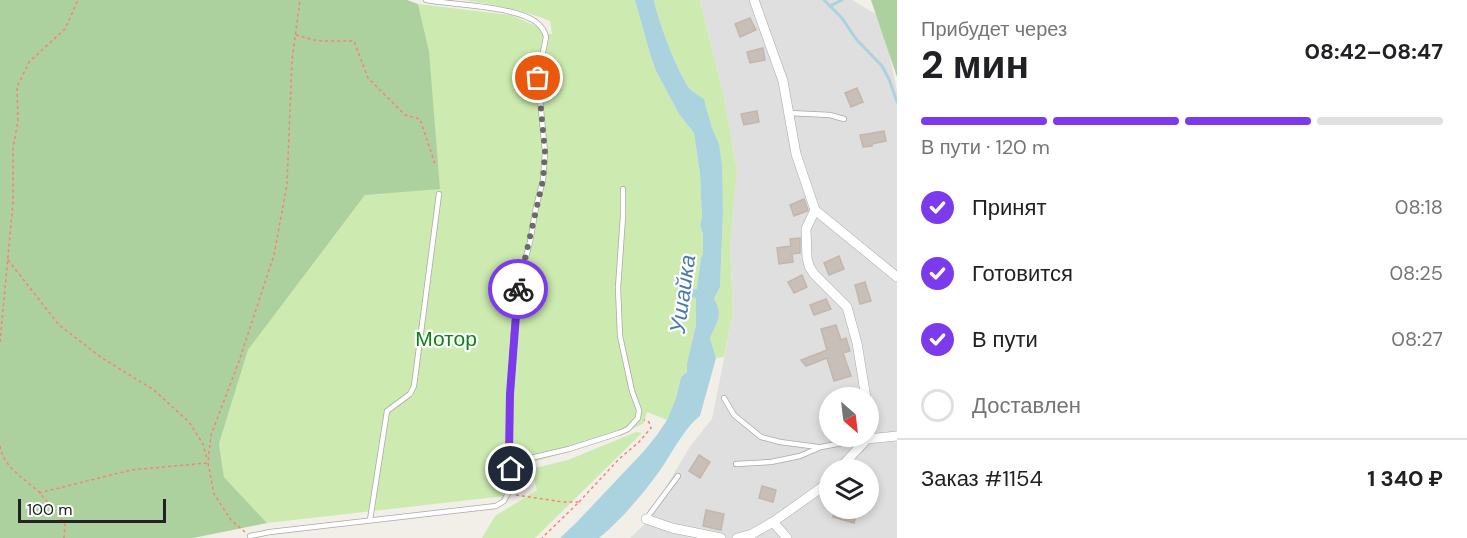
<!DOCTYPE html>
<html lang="ru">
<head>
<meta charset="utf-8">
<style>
  :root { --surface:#fff; --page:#f2f2f2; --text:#202124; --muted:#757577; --line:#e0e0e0; --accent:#7c3aed }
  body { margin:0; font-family:"DM Sans",sans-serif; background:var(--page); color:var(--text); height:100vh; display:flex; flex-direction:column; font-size:22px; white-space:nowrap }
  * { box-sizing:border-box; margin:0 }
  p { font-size:20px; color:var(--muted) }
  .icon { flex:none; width:33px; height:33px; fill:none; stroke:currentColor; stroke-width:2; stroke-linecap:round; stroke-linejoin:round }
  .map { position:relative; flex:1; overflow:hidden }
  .panel { display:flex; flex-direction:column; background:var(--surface); width:570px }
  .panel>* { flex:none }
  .needle { width:39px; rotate:152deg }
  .buttons { position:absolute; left:819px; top:387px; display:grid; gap:12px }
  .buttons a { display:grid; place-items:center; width:60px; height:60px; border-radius:50%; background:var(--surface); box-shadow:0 3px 9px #0003; font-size:30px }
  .scale { position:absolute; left:18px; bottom:15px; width:148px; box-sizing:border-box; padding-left:6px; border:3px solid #222; border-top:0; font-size:16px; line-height:21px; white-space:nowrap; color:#222; -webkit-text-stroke:4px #fff; paint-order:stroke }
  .pin { position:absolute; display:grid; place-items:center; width:51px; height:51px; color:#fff; margin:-26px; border:3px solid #fff; border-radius:50%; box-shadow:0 2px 6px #0007 }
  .courier { position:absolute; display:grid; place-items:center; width:60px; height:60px; margin:-30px; border:4px solid #7c3aed; border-radius:50%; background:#fff; color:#222; box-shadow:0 2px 8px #0007 }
  .headline em { font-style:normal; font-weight:700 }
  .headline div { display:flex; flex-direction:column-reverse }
  .headline { display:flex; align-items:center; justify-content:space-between; height:102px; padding:0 24px }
  h1 { font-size:39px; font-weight:700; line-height:45px }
  .bar { display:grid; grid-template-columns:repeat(4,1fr); gap:9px 6px; align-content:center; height:72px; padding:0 24px }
  .bar i { height:8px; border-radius:4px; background:var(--line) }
  .bar .current { background:var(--accent) }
  .bar p { grid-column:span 4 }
  .line { display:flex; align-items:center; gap:15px; padding:0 24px; border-top:2px solid var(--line) }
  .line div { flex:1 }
  ol { padding:0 24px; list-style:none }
  li { display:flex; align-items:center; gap:18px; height:66px }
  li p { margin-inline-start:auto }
  li .icon { padding:6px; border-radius:50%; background:var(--accent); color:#fff; stroke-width:4 }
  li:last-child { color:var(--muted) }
  li i { width:33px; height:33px; border:3px solid var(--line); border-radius:50% }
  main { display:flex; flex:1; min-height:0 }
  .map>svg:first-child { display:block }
  .residential { fill:#e0dfdf; fill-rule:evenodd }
  .grass { fill:#cdebb0 }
  .forest { fill:#add19e }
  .water { fill:#aad3df }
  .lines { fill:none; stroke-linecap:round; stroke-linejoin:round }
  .stream { stroke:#aad3df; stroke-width:3 }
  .building { fill:#c7bfb8; stroke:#c4b6ab; stroke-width:1.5 }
  .service-casing { stroke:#a9a9a9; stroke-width:6 }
  .minor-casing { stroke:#a9a9a9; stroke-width:10 }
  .path { stroke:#fa8072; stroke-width:1.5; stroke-dasharray:3 3; stroke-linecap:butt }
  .service { stroke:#fff; stroke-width:4.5 }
  .minor { stroke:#fff; stroke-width:9 }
  .done { stroke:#6b6a68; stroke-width:6; stroke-dasharray:0 10.8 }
  .route { stroke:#7c3aed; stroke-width:8 }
  .labels { text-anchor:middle; stroke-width:4.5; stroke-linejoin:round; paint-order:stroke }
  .park-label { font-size:21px; fill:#0c8416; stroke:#fff }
  .water-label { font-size:22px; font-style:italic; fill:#4a7aab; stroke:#fff }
</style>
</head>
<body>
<main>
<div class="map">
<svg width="897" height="538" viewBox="0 0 897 538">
  <rect width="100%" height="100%" fill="#f2efe9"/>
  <path class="residential" d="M700,0H852L882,18L897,91V538H630L648,521L651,512L691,445L712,419L733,314L730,245L737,170L723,93ZM830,398H868V436H830ZM830,470H868V508H830Z"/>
  <g class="grass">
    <path d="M463,0H635L650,54L656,71L679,114L694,133L700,174L702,218L700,225L703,234V256L701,258L698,289L678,292L680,296L696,298V325L687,363V372L681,377L676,398L667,420L647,412L644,423L622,434L528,464L505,496L267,523L224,477L219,444L248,350L365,195L429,51L418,4L511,15L538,27L543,34H552L550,21C522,10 493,4 463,0Z"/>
    <path d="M654,0H700L723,93L737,170L730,245L733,314L724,357L716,358L710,338C717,322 724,315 714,299L720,287L723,212L719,144L712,128L704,99C700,96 696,94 692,91C680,80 657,18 654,0Z"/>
    <polygon points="636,432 642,433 535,538 482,538 495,516 537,490 531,469 568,460"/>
  </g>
  <g class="forest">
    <polygon points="0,0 407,0 418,4 429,51 440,189 365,195 248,350 219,444 224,477 267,523 193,538 0,538"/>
    <polygon points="871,0 897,0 897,77"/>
  </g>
  <path class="water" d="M635,0H654C657,18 680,80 692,91C696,94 700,96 704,99L712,128L719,144L722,166L723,212L720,287L714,299C724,315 717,322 710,338L716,358L700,416C685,427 672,453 661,469C643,494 623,518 599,538H560L576,523L644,451L657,435L667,420L676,398L681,377L687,372V363L696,325V298L679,296L677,292L697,289L701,258L703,255V234L700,225L702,218L700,174L694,133L679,114L656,71L650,54Z"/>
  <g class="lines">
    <g class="stream">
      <polyline points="824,0 842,18 856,39 882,66 889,79 897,102"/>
      <polyline points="830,6 842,0"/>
    </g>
  </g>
  <g class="building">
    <polygon points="750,18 756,30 740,37 735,24"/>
    <polygon points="763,48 765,60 750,63 747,52"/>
    <polygon points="857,88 863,102 851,107 845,93"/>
    <polygon points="757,111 759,122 744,125 741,114"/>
    <polygon points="884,131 886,141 872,144 872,146 863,147 860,135"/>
    <polygon points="804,199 808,210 807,211 794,216 790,205"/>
    <polygon points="800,238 800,253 792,254 793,262 779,264 777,248 791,246 790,239"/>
    <polygon points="839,256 844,269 829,275 824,263"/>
    <polygon points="802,275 807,287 794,293 788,282"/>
    <polygon points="865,282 871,301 860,304 855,285"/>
    <polygon points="826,299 831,309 814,315 810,305"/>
    <polygon points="836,325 841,340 846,338 850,351 843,353 851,376 834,381 827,358 806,366 801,360 827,350 821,329"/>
    <polygon points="699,455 710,462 700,478 689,471"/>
    <polygon points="762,486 776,490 773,502 759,498"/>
    <polygon points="835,508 858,508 854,523 833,517"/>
    <polygon points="706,510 724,514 721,530 703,526"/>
  </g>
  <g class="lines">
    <g class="service-casing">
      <g id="service">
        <polyline points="789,113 830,115 844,119"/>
        <polyline points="724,398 734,415 761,437 780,442 818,447"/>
        <polyline points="736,464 771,462 800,456 821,447 864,439"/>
        <polyline points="511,469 522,460 569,449 619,433 628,429 638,418 639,410 632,391 620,336 618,288 623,216 623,189"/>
        <polyline points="646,519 678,476"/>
        <polyline points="370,520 387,411 410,394 414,386 439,194"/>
        <path d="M250,536L270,532L496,506L504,501L511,487V469L509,453L510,394L514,329L518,286L530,242L536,207L543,180L545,152L538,78L546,37C545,31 541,26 536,22C514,6 454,5 426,0"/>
      </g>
    </g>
    <g class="minor-casing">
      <g id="minor">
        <polyline points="754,0 783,81 796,154 815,210 806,229 807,258 809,266 814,274 847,307 857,343 866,398"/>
        <polyline points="815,210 897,277"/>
        <polyline points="838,470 867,439 897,436"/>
        <polyline points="646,519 672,528 721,538"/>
        <polyline points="773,522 821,488 830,478"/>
        <polyline points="737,538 752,534 773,522 787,538"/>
      </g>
    </g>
    <g class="path">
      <polyline points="296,35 318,41 354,41 368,78 405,115 420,119 435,164"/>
      <polyline points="8,260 59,325 102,358 154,390 189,422 203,444 207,459"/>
      <polyline points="0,342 13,203 13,148 18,121 17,87 29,62 65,29 78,0"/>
      <path d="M0,446C3,467 25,479 39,492C48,502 57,514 65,525L64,538"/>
      <polyline points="39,493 131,470 207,463"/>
      <polyline points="516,495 563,502 579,502 542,538"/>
      <polyline points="579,502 619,459 639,442 651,428 649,422 644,420"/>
      <polyline points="245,532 231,520 214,494 208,463 211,435 238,364 274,255 287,184 292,60 300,0"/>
    </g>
    <use href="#service" class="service"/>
    <use href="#minor" class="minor"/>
  </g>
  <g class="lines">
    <polyline class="done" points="518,289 543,180 545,152 538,78"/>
    <polyline class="route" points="511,469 509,453 510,394 518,289"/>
  </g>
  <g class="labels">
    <g class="park-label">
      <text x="446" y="346">Мотор</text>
    </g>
    <g class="water-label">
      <text transform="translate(682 294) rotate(-82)" y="8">Ушайка</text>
    </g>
  </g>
</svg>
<div class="buttons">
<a><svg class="needle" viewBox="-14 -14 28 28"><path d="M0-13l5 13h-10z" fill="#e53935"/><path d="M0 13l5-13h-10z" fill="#757577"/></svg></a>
<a><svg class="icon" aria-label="layers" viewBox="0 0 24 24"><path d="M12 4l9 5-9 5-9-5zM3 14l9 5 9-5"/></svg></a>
</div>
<div class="scale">100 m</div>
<div class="pin" style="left:538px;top:78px;background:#ea580c"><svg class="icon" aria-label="bag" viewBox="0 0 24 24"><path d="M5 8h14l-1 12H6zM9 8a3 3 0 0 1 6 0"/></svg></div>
<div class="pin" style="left:511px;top:469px;background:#1f2937"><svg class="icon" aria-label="home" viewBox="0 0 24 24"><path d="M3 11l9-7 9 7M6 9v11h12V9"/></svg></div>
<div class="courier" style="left:518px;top:289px"><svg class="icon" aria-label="bike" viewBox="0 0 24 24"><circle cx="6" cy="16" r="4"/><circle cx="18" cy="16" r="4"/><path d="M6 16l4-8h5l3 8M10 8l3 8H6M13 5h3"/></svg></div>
</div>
<section class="panel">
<div class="headline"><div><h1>2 мин</h1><p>Прибудет через</p></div><em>08:42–08:47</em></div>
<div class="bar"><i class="current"></i><i class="current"></i><i class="current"></i><i></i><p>В пути · 120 m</p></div>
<ol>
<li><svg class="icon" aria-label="check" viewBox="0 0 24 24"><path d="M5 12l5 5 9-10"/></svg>Принят<p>08:18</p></li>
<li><svg class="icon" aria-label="check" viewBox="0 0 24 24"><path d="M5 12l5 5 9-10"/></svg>Готовится<p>08:25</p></li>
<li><svg class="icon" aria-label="check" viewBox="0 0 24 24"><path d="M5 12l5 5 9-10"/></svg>В пути<p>08:27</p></li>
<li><i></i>Доставлен</li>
</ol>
<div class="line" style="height:78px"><div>Заказ #1154</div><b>1 340 ₽</b></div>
</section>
</main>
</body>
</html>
